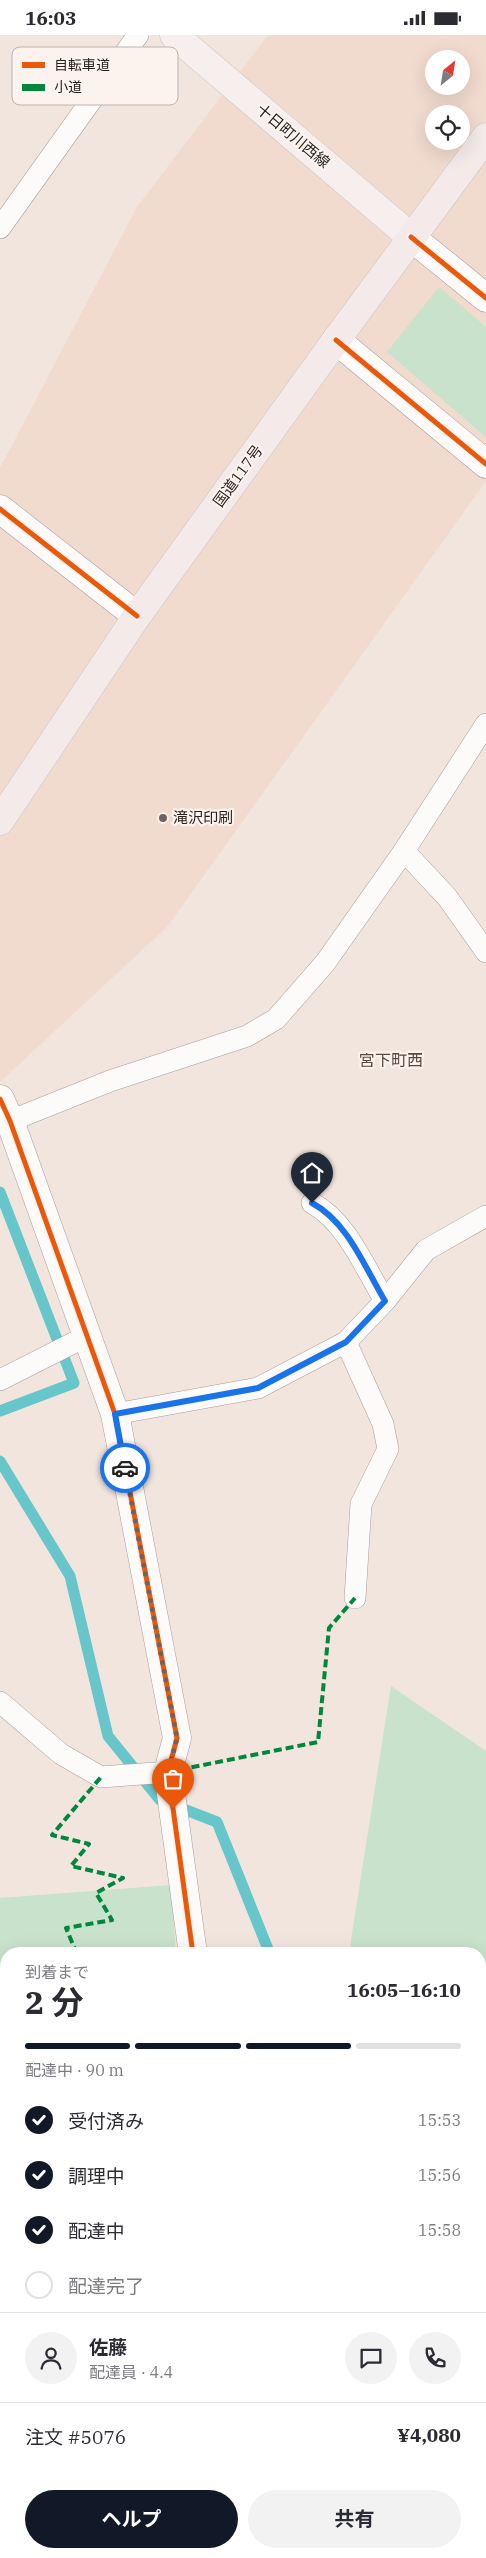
<!DOCTYPE html>
<html lang="ja">
<head>
<meta charset="utf-8">
<style>
  :root { --surface:#fff; --page:#f2f2f3; --text:#2b2b33; --muted:#7c7c81; --line:#e1e1e2; --accent:#111827 }
  body { margin:0; font-family:"IBM Plex Serif","Noto Sans JP",serif; background:var(--page); color:var(--text); height:100vh; display:flex; flex-direction:column; font-size:19px; white-space:nowrap }
  * { box-sizing:border-box; margin:0 }
  p { font-size:16px; color:var(--muted) }
  .icon { flex:none; width:28px; height:28px; fill:none; stroke:currentColor; stroke-width:2; stroke-linecap:round; stroke-linejoin:round }
  .map { position:relative; flex:1; overflow:hidden }
  .sheet { position:absolute; left:0px; top:1912px; width:486px; height:611px; display:flex; flex-direction:column; background:var(--surface); border-radius:20px 20px 0 0; box-shadow:0 5px 20px #0002 }
  .sheet>* { flex:none }
  .needle { width:32px; rotate:30deg }
  .fabs { position:absolute; left:425px; top:15px; display:grid; gap:10px }
  .fabs a { display:grid; place-items:center; width:45px; height:45px; border-radius:50%; background:var(--surface); box-shadow:0 5px 20px #0002; font-size:25px }
  .pin { position:absolute; display:grid; place-items:center; width:42px; height:42px; color:#fff; margin:-51px -21px; border-radius:50% 50% 50% 0; rotate:-45deg; box-shadow:0 0 5px #0007 }
  .pin .icon { rotate:45deg }
  .courier { position:absolute; display:grid; place-items:center; width:50px; height:50px; margin:-25px; border:4px solid #1a73e8; border-radius:50%; background:#fff; color:#222; box-shadow:0 1px 6px #0007 }
  .head em { font-style:normal; font-weight:700 }
  .head div { display:flex; flex-direction:column-reverse }
  .head { display:flex; align-items:center; justify-content:space-between; height:85px; padding:0 25px }
  h1 { font-size:32px; font-weight:700; line-height:38px }
  .bar { display:grid; grid-template-columns:repeat(4,1fr); gap:8px 5px; align-content:center; height:60px; padding:0 25px }
  .bar i { height:6px; border-radius:4px; background:var(--line) }
  .bar .selected { background:var(--accent) }
  .bar p { grid-column:span 4 }
  .line { display:flex; align-items:center; gap:12px; padding:0 25px; border-top:1px solid var(--line) }
  .line div { flex:1 }
  .round { display:grid; place-items:center; flex:none; width:52px; height:52px; border-radius:26px; background:var(--page) }
  ol { padding:0 25px; list-style:none }
  li { display:flex; align-items:center; gap:15px; height:55px }
  li p { margin-inline-start:auto }
  li .icon { padding:5px; border-radius:50%; background:var(--accent); color:#fff; stroke-width:4 }
  li:last-child { color:var(--muted) }
  li i { width:28px; height:28px; border:2px solid var(--line); border-radius:50% }
  .action { display:flex; gap:10px; margin-top:auto; padding:10px 25px }
  .action a { flex:1; height:58px; border-radius:30px; background:var(--accent); color:#fff; font-size:20px; font-weight:700; line-height:58px; text-align:center }
  .action a+a { background:var(--page); color:var(--text) }
  .status { display:flex; justify-content:space-between; align-items:center; height:35px; padding:0 25px; background:var(--surface); direction:ltr }
  .status svg { height:14px; fill:currentColor }
  .map>svg:first-child { display:block }
  .built { fill:#f1dace; fill-rule:evenodd }
  .green { fill:#c8e2cb }
  .lines { fill:none; stroke-linecap:round; stroke-linejoin:round }
  .stream { stroke:#66c6ca; stroke-width:11 }
  .service-casing { stroke:#a89e99; stroke-width:22 }
  .minor-casing { stroke:#a89e99; stroke-width:29 }
  .primary-casing { stroke:#cbc4c1; stroke-width:29 }
  .trunk-casing { stroke:#cbc4c1; stroke-width:29 }
  .service { stroke:#fdfbfa; stroke-width:21 }
  .minor { stroke:#fdfbfa; stroke-width:28 }
  .primary { stroke:#f6efed; stroke-width:28 }
  .trunk { stroke:#f4eae9; stroke-width:28 }
  .quiet { stroke:#00873e; stroke-width:4; stroke-dasharray:8 4; stroke-linecap:butt }
  .cycleway-casing { stroke:#fcf2ee; stroke-width:8 }
  .cycleway { stroke:#e8590c; stroke-width:5 }
  .done { stroke:#6e645f; stroke-width:5; stroke-dasharray:0 9 }
  .route { stroke:#1a73e8; stroke-width:6 }
  .poi-dot { fill:#6e645f; stroke:#fcf2ee; stroke-width:2 }
  .labels { text-anchor:middle; stroke-width:4.5; stroke-linejoin:round; paint-order:stroke }
  .street-label { font-size:15px; fill:#271f1b; stroke:#fcf2ee }
  .poi-label { font-size:15px; fill:#271f1b; stroke:#fcf2ee; text-anchor:start }
  .neighbourhood-label { font-size:16px; fill:#5b483e; stroke:#fcf2ee }
  .key { fill:#fcf2ee; stroke:#bcb3af; stroke-width:1 }
  .key-label { font-size:14px; fill:#271f1b }
</style>
</head>
<body>
<div class="status"><b>16:03</b><svg viewBox="0 0 49 12"><path d="M0 12V9h3v3zM5 12V6h3v6zM10 12V3h3v9zM15 12V0h3v12zM26 1h20v11H26zM47 4h2v5h-2z"/></svg></div>
<div class="map">
<svg width="486" height="2523" viewBox="0 0 486 2523">
  <rect width="100%" height="100%" fill="#f2e5de"/>
  <path class="built" d="M268,0H486V446L167,892L0,1047V433L137,172ZM434,24H461V51H434ZM434,79H461V106H434Z"/>
  <g class="green">
    <polygon points="439,252 486,292 486,402 387,317"/>
    <polygon points="391,1651 486,1716 486,2523 344,2523 344,2518 480,2518 480,1919 350,1919 351,1905"/>
    <polygon points="171,1850 176,1919 6,1919 6,2518 172,2518 172,2523 0,2523 0,1863"/>
  </g>
  <g class="lines">
    <g class="stream">
      <polyline points="0,1157 74,1348 0,1376"/>
      <polyline points="0,1426 70,1541 108,1701 160,1765 217,1787 270,1919"/>
      <polyline points="238,2523 238,2518"/>
    </g>
    <g class="service-casing">
      <g id="service">
        <polyline points="0,193 138,0"/>
        <polyline points="404,816 447,862 486,917"/>
        <polyline points="10,1086 110,1046 247,1001 276,984 325,928 404,816 486,689"/>
        <path d="M312,1168C346,1186 365,1233 385,1266"/>
        <polyline points="346,1307 383,1389 388,1414 361,1469 355,1563"/>
        <polyline points="0,1345 87,1301"/>
        <polyline points="115,1379 258,1353 346,1307 385,1266 426,1215 486,1181"/>
        <polyline points="0,1667 61,1719 101,1742 168,1737"/>
      </g>
    </g>
    <g class="minor-casing">
      <g id="minor">
        <polyline points="411,202 486,263"/>
        <polyline points="336,305 486,429"/>
        <polyline points="0,474 137,581"/>
        <polyline points="0,1064 10,1086 115,1379 177,1703 168,1737 193,1919"/>
        <polyline points="120,2523 121,2518"/>
      </g>
    </g>
    <g class="primary-casing">
      <polyline id="primary" points="174,0 411,202"/>
    </g>
    <g class="trunk-casing">
      <polyline id="trunk" points="0,786 137,581 336,305 486,102"/>
    </g>
    <use href="#service" class="service"/>
    <use href="#minor" class="minor"/>
    <use href="#primary" class="primary"/>
    <use href="#trunk" class="trunk"/>
    <g class="quiet">
      <polyline points="168,1737 318,1707 329,1593 355,1563"/>
      <polyline points="77,1919 66,1893 112,1885 96,1858 123,1843 71,1831 89,1809 52,1800 101,1742"/>
      <polyline points="0,2181 6,2168"/>
      <polyline points="0,2521 6,2514"/>
      <polyline points="41,2523 41,2518"/>
      <polyline points="117,2523 120,2520"/>
    </g>
    <g class="cycleway-casing">
      <g id="cycleway">
        <polyline points="411,202 486,263"/>
        <polyline points="336,305 486,429"/>
        <polyline points="0,474 137,581"/>
        <polyline points="0,1064 10,1086 115,1379 177,1703 168,1737 193,1919"/>
      </g>
    </g>
    <use href="#cycleway" class="cycleway"/>
  </g>
  <g class="lines">
    <polyline class="done" points="125,1433 177,1703 168,1738 173,1774"/>
    <path class="route" d="M125,1433L115,1379L258,1353L346,1307L385,1266C365,1233 348,1187 312,1168"/>
  </g>
  <circle class="poi-dot" cx="163" cy="783" r="5"/>
  <g class="labels">
    <g class="street-label">
      <text transform="translate(293 101) rotate(40)" y="5">十日町川西線</text>
      <text transform="translate(238 441) rotate(-54)" y="5">国道117号</text>
    </g>
    <g class="poi-label">
      <text x="173" y="788">滝沢印刷</text>
    </g>
    <g class="neighbourhood-label">
      <text x="391" y="1031">宮下町西</text>
    </g>
  </g>
  <rect x="12" y="12" width="166" height="58" rx="8" class="key"/>
  <rect x="22" y="27" width="23" height="6" fill="#e8590c"/>
  <rect x="22" y="49" width="23" height="7" fill="#00873e"/>
  <g class="key-label">
    <text x="54" y="35">自転車道</text>
    <text x="54" y="57">小道</text>
  </g>
</svg>
<div class="fabs">
<a><svg class="needle" viewBox="-14 -14 28 28"><path d="M0-13l5 13h-10z" fill="#e53935"/><path d="M0 13l5-13h-10z" fill="#7c7c81"/></svg></a>
<a><svg class="icon" aria-label="locate" viewBox="0 0 24 24"><circle cx="12" cy="12" r="6"/><path d="M12 2v4M12 18v4M2 12h4M18 12h4"/></svg></a>
</div>
<div class="pin" style="left:173px;top:1774px;background:#ea580c"><svg class="icon" aria-label="bag" viewBox="0 0 24 24"><path d="M5 8h14l-1 12H6zM9 8a3 3 0 0 1 6 0"/></svg></div>
<div class="pin" style="left:312px;top:1168px;background:#1f2937"><svg class="icon" aria-label="home" viewBox="0 0 24 24"><path d="M3 11l9-7 9 7M6 9v11h12V9"/></svg></div>
<div class="courier" style="left:125px;top:1433px"><svg class="icon" aria-label="car" viewBox="0 0 24 24"><path d="M5 17H2v-5l4-1 3-4h7l3 4 3 1v5h-3M9 17h6M6 11h13"/><circle cx="7" cy="17" r="2"/><circle cx="17" cy="17" r="2"/></svg></div>
<section class="sheet">
<div class="head"><div><h1>2 分</h1><p>到着まで</p></div><em>16:05–16:10</em></div>
<div class="bar"><i class="selected"></i><i class="selected"></i><i class="selected"></i><i></i><p>配達中 · 90 m</p></div>
<ol>
<li><svg class="icon" aria-label="check" viewBox="0 0 24 24"><path d="M5 12l5 5 9-10"/></svg>受付済み<p>15:53</p></li>
<li><svg class="icon" aria-label="check" viewBox="0 0 24 24"><path d="M5 12l5 5 9-10"/></svg>調理中<p>15:56</p></li>
<li><svg class="icon" aria-label="check" viewBox="0 0 24 24"><path d="M5 12l5 5 9-10"/></svg>配達中<p>15:58</p></li>
<li><i></i>配達完了</li>
</ol>
<div class="line" style="height:90px"><a class="round"><svg class="icon" aria-label="person" viewBox="0 0 24 24"><circle cx="12" cy="8" r="4"/><path d="M4 21q1-7 8-7t8 7"/></svg></a><div><b>佐藤</b><p>配達員 · 4.4</p></div><a class="round"><svg class="icon" aria-label="chat" viewBox="0 0 24 24"><path d="M4 5h16v11H9l-5 4z"/></svg></a><a class="round"><svg class="icon" aria-label="phone" viewBox="0 0 24 24"><path d="M5 4h4l2 5-3 2q2 4 5 5l2-3 5 2v4C11 20 4 13 5 4z"/></svg></a></div>
<div class="line" style="height:65px"><div>注文 #5076</div><b>¥4,080</b></div>
<div class="action"><a>ヘルプ</a><a>共有</a></div>
</section>
</div>
</body>
</html>
